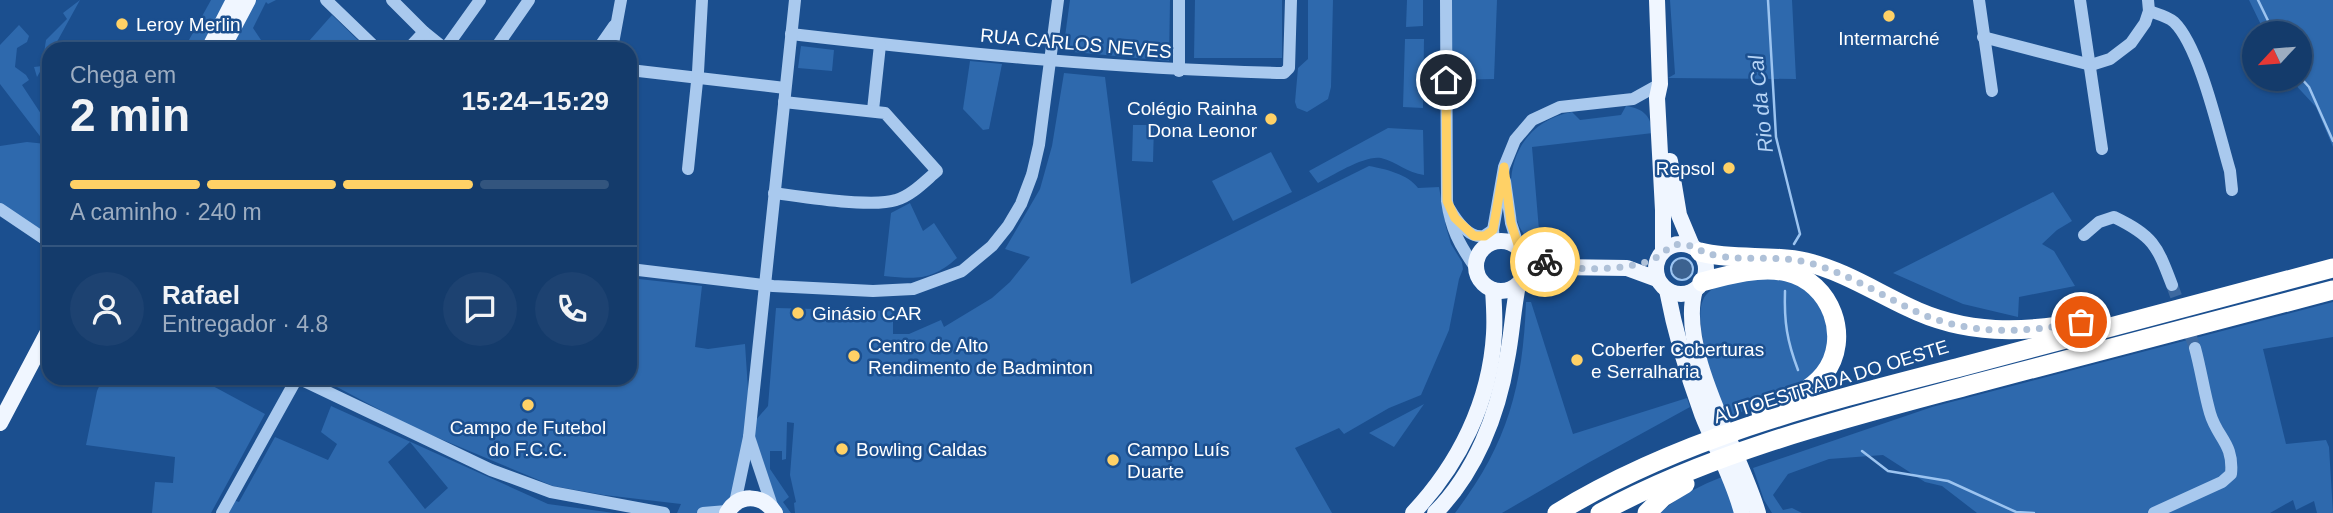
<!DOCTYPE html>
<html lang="pt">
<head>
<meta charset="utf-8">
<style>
  :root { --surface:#143b6b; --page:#1d4271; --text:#f1f3f6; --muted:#9dadc1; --line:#33557e; --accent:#ffd166 }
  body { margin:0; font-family:Arial,sans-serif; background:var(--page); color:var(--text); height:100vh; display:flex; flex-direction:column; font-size:26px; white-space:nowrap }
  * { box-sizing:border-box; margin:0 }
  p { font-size:23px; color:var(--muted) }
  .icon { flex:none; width:38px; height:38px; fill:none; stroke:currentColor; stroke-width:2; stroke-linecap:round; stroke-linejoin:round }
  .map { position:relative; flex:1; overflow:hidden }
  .details { position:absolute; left:42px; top:42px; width:595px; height:343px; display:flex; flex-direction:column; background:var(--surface); border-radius:21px; box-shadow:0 2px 5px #0004,0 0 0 2px var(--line) }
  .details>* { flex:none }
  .needle { width:46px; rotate:244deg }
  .buttons { position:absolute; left:2242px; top:21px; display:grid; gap:14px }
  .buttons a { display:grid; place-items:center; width:70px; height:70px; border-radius:50%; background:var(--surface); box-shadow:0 2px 5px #0004,0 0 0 2px var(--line); font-size:35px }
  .pin { position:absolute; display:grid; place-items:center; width:60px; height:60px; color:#fff; margin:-30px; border:4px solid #fff; border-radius:50%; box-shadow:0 2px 7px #0007 }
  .courier { position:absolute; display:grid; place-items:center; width:70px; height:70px; margin:-35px; border:5px solid #ffd166; border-radius:50%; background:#fff; color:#222; box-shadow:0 2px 9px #0007 }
  .summary em { font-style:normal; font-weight:600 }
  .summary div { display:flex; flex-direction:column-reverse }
  .summary { display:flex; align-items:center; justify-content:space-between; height:119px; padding:0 28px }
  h1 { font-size:46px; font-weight:600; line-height:52px }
  .bar { display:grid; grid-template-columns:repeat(4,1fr); gap:10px 7px; align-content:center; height:84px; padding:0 28px }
  .bar i { height:9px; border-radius:5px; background:var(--line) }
  .bar .selected { background:var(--accent) }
  .bar p { grid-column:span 4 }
  .line { display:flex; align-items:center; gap:18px; padding:0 28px; border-top:2px solid var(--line) }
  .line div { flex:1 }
  .round { display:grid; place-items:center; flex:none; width:74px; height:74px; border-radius:37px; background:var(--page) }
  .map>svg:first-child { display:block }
  .green { fill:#2e69ad; fill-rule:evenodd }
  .water { fill:#3c6290; stroke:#9cc4f0; stroke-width:2 }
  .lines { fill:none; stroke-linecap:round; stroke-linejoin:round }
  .stream { stroke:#9cc4f0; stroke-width:2.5 }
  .minor-tunnel { stroke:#3d69a0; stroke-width:12; stroke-dasharray:12 6; stroke-linecap:butt }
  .minor { stroke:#a9c9ee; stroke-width:12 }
  .major { stroke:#f0f6ff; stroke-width:16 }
  .highway { stroke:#fff; stroke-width:19 }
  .done { stroke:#afc1d8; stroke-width:7; stroke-dasharray:0 12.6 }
  .route { stroke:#ffd166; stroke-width:9 }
  .poi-dot { fill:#ffd166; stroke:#1b4f8f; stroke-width:2.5 }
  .labels { text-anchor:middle; stroke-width:5; stroke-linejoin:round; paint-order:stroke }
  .poi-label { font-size:19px; fill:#fff; stroke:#1b4f8f; text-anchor:start }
  .street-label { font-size:19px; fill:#fff; stroke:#1b4f8f }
  .water-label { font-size:21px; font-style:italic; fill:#b5d3f5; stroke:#1b4f8f }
</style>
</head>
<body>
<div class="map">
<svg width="2333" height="513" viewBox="0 0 2333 513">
  <rect width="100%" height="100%" fill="#1b4f8f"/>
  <g class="green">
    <polygon points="80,0 53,49 49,49 49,56 37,77 34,67 42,66 46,40 67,19 63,13"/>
    <polygon points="211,0 234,0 209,49 184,49"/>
    <polygon points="255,0 276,0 268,4 266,2 253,28 267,49 245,47 228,49"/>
    <polygon points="1070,0 1170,0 1169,61 1063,51"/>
    <polygon points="1195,0 1282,0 1282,58 1194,58"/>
    <polygon points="1308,0 1333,0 1331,87 1328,99 1307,112 1297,108 1295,102 1298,68 1308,59"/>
    <polygon points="1407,0 1423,0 1423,26 1406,27"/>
    <polygon points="1445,0 1497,0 1494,79 1446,80"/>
    <polygon points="1670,0 1792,0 1796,79 1668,78 1675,74"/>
    <polygon points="2249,0 2333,0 2333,147 2316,107 2290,79 2300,79 2300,33 2265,33"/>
    <polygon points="332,15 367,49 316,49 309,41"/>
    <polygon points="19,25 29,36 27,42 17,48 15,67 26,75 29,80 22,85 49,126 49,242 0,209 0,146 27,142 46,144 0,84 0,45"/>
    <polygon points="1405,39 1424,39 1423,108 1403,107"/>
    <polygon points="801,46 834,50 832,71 798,68"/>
    <polygon points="970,61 1002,64 989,129 983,130 963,109"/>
    <path d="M1064,73L1105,77L1131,284L1369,166C1385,169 1408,174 1418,188L1439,187L1446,227L1451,244L1462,262L1463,269L1459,279L1449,330L1421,395L1389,408L1344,434L1339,428L1295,448L1332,513H795L794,503L796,502L790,475L794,423L787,422L786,459L782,460V451H770V469L789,497L783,502L791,513H775L749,439L735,503L703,513H677L681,504L604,495L553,486L412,427L320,378H630V278L702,286L695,347L708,349L745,344L750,420L755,421L768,406L776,308L893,311V334H909L941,320L944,327L992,298L1010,282L1030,257L1005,249L1040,189L1052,146Z"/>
    <path d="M1626,106C1644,109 1650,115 1653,133L1532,147L1541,254C1533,244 1522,235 1518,223C1499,174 1518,122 1572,112L1580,120L1621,115Z"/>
    <polygon points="1133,125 1154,125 1153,162 1132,161"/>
    <path d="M1388,128L1423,130L1424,175C1407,173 1397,162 1381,158C1365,155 1333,175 1318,183L1309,171Z"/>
    <polygon points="1271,152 1292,192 1233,221 1212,181"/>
    <polygon points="2053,192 2072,221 2057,230 2042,244 2054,251 2075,286 2019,297 2018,317 1963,304 1893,273"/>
    <path d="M910,203L923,231L934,223L957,258C931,281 917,279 884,276L891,213Z"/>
    <path d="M1779,278C1801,285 1818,294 1824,318C1826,325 1831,336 1829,344C1819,389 1763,404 1725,418C1717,392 1692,324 1703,300C1706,292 1716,286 1724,284C1741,278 1762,280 1779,278Z"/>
    <path d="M1526,302H1531L1573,434L1687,398L1690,407L1588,463L1502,513H1455C1507,445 1523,387 1526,302Z"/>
    <polygon points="2333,302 2333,337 2263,349 2286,444 2326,440 2329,447 2333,513 2317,513 2314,501 2296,510 2293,500 2270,513 1977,513 1942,486 1925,482 1883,455 1829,459 1788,474 1773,495 1783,510 1792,508 1802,513 1772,513 1764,500 1753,468 1932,407"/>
    <polygon points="103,378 198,378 265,414 211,513 152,513 155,482 173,483 175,457 86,445 97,391"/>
    <polygon points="1424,404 1394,447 1369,433"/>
    <path d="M331,406L548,504L614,513H222L230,499L239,502L275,437L328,460L337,444L321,432ZM410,442L448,488L425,509L388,462Z"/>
    <path d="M1722,477L1736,513H1660C1679,496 1699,486 1722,477Z"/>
  </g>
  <circle class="water" cx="1682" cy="269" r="11"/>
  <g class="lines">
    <g class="stream">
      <polyline points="1768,0 1776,137 1800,234 1794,244"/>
      <polyline points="2258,0 2274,33"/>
      <polyline points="2300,77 2309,87 2333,141"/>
      <path d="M1785,291C1784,322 1787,341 1798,370"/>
      <polyline points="1862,451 1888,471 1948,481 2016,512 2034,513"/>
    </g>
    <polyline class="minor-tunnel" points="2172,285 2195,348"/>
    <g class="minor">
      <polyline points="326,0 377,49"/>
      <polyline points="392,0 424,32 445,49"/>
      <path d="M1446,0L1447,201C1451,229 1459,244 1475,267"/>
      <polyline points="1979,0 1992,91"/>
      <polyline points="2080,0 2102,149"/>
      <path d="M2149,11C2157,14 2167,16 2174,22C2200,47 2219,134 2230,171L2232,190"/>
      <path d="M791,34C955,53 1119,69 1284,73L1289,68L1291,0"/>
      <polyline points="1983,37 2091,65 2110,59 2131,43 2145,23 2149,11 2148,0"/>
      <polyline points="408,49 424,32"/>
      <polyline points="445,49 480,0"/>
      <polyline points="495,49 529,0"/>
      <polyline points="598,49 614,26"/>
      <polyline points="612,49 621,0"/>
      <polyline points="630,70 785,88"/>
      <polyline points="1179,71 1179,0"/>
      <polyline points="873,110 880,45"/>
      <polyline points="688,169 698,72 702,0"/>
      <polyline points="1505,181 1511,223 1519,248"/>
      <path d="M774,193C802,197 872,208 896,200C911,196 925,181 937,171L885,113L784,102"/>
      <path d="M1449,208C1456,220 1469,239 1484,236L1493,230"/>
      <polyline points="0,209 49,242"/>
      <path d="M2084,235L2099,222L2114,217C2153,236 2157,245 2172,285"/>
      <polyline points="1494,241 1493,230 1504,167 1515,140 1532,120 1560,107 1633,99 1660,84"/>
      <polyline points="630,269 773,286 873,291 913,289 962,271 992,246 1008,226 1021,204 1032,175 1039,145 1058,0"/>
      <polyline points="298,378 491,470 551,492 664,513"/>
      <polyline points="749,437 773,509"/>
      <polyline points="735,503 749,437 795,0"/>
      <polyline points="222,513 297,378"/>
      <polyline points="703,513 727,511"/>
      <path d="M2154,513L2222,482L2231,474C2234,443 2217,438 2210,413C2204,392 2201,370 2195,348"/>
    </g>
    <g class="major">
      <polyline points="1657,0 1660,84 1657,98 1663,210 1663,251"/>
      <polyline points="209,49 234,0"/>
      <polyline points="222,49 248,0"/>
      <polyline points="1670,161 1679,215 1692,246"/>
      <circle cx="1501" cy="266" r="25"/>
      <circle cx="1681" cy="269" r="25"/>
      <polyline points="1522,281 1556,267 1627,268 1657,279"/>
      <path d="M1667,290C1675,332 1687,373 1702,414C1715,447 1733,478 1742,513"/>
      <path d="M1695,290C1677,351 1741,453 1758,513"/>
      <polyline points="0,423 49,330"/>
      <path d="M727,513C739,493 762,494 775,513"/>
      <path d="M1413,513C1459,464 1490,402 1494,334C1495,319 1494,304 1493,290"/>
      <path d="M1435,513C1475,473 1498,415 1507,359C1512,334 1513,309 1518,285"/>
    </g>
    <g class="highway">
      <path d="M1700,252C1735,261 1771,254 1806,262C1843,271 1874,291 1908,307C1965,335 2024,334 2085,321"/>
      <path d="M1702,282C1728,275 1760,266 1787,272C1831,282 1852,338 1824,374C1808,394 1783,402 1761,412"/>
      <path d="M1557,513C1681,437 1824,402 1964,366C2087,333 2210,301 2333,268"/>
      <path d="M1600,513C1716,450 1847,418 1974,384C2094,353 2213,321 2333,290"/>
      <polyline points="1647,513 1663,497 1685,484"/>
    </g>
  </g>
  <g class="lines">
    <path class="done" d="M1545,262C1567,272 1636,271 1657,257C1669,250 1668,244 1685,244C1697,248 1705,254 1719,256C1750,261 1779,255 1810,263C1849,274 1881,295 1917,312C1970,336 2026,333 2081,322"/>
    <polyline class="route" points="1446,80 1447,201 1455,218 1474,236 1485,236 1493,230 1504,167 1511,223 1519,248 1545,262"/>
  </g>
  <g class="poi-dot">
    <circle cx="1889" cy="16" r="7"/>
    <circle cx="122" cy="24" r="7"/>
    <circle cx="1271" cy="119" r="7"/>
    <circle cx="1729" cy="168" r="7"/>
    <circle cx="798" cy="313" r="7"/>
    <circle cx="854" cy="356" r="7"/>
    <circle cx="1577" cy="360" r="7"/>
    <circle cx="528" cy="405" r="7"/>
    <circle cx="842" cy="449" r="7"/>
    <circle cx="1113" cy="460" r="7"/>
  </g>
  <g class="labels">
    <g class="poi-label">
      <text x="136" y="31">Leroy Merlin</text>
      <text x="1889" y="45" text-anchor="middle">Intermarché</text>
      <text x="1257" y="115" text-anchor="end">Colégio Rainha<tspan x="1257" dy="22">Dona Leonor</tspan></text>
      <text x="1715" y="175" text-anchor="end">Repsol</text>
      <text x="812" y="320">Ginásio CAR</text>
      <text x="868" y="352">Centro de Alto<tspan x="868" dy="22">Rendimento de Badminton</tspan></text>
      <text x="1591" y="356">Coberfer Coberturas<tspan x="1591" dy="22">e Serralharia</tspan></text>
      <text x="528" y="434" text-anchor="middle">Campo de Futebol<tspan x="528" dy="22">do F.C.C.</tspan></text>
      <text x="856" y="456">Bowling Caldas</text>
      <text x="1127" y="456">Campo Luís<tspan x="1127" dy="22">Duarte</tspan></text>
    </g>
    <g class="street-label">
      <text transform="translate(1076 43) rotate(5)" y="7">RUA CARLOS NEVES</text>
      <text transform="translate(1831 381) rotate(-17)" y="7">AUTOESTRADA DO OESTE</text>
    </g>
    <g class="water-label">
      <text transform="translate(1761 104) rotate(-96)" y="7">Rio da Cal</text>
    </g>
  </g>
</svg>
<div class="buttons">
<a><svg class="needle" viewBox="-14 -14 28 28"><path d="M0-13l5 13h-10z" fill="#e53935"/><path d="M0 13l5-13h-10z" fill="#9dadc1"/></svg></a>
</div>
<div class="pin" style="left:2081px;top:322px;background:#ea580c"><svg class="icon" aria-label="bag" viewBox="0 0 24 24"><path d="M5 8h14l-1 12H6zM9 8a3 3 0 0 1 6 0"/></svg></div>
<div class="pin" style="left:1446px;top:80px;background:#1f2937"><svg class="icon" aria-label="home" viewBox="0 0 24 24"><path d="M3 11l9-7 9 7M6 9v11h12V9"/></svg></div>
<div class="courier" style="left:1545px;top:262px"><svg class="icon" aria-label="bike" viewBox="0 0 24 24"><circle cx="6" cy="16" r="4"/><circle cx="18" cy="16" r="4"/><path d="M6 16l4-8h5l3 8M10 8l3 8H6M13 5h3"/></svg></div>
<section class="details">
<div class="summary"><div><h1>2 min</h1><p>Chega em</p></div><em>15:24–15:29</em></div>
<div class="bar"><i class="selected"></i><i class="selected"></i><i class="selected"></i><i></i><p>A caminho · 240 m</p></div>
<div class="line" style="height:126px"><a class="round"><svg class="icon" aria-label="person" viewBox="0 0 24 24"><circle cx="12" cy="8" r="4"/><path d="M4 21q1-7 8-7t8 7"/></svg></a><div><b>Rafael</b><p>Entregador · 4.8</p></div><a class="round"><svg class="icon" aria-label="chat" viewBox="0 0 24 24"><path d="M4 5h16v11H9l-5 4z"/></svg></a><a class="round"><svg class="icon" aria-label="phone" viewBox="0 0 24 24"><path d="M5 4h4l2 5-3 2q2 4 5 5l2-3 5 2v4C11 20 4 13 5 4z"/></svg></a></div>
</section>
</div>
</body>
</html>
